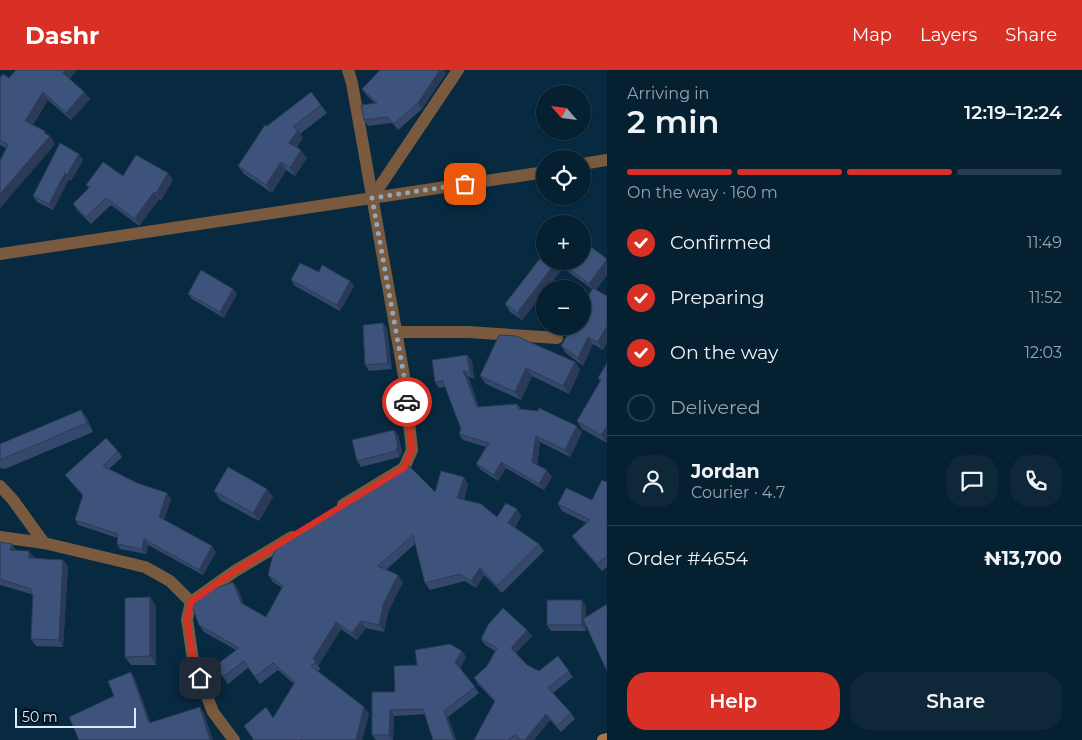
<!DOCTYPE html>
<html lang="en">
<head>
<meta charset="utf-8">
<style>
  :root { --surface:#052031; --page:#0e2839; --text:#f1f3f6; --muted:#97a3ab; --line:#263e4d; --accent:#d93025 }
  body { margin:0; font-family:Montserrat,sans-serif; background:var(--page); color:var(--text); height:100vh; display:flex; flex-direction:column; font-size:19px; white-space:nowrap }
  * { box-sizing:border-box; margin:0 }
  p { font-size:16px; color:var(--muted) }
  .icon { flex:none; width:28px; height:28px; fill:none; stroke:currentColor; stroke-width:2; stroke-linecap:round; stroke-linejoin:round }
  .map { position:relative; flex:1; overflow:hidden }
  .panel { display:flex; flex-direction:column; background:var(--surface); width:475px }
  .panel>* { flex:none }
  .needle { width:32px; rotate:298deg }
  .controls { position:absolute; left:536px; top:15px; display:grid; gap:10px }
  .controls a { display:grid; place-items:center; width:55px; height:55px; border-radius:50%; background:var(--surface); box-shadow:0 1px 4px #0004,0 0 0 1px var(--line); font-size:25px }
  .scale { position:absolute; left:15px; bottom:12px; width:121px; box-sizing:border-box; padding-left:5px; border:2px solid #d5ecff; border-top:0; font-size:14px; line-height:18px; white-space:nowrap; color:#d5ecff; -webkit-text-stroke:4px #02121f; paint-order:stroke }
  .pin { position:absolute; display:grid; place-items:center; width:42px; height:42px; color:#fff; margin:-21px; border-radius:10px; box-shadow:0 2px 8px #0006 }
  .courier { position:absolute; display:grid; place-items:center; width:50px; height:50px; margin:-25px; border:4px solid #d93025; border-radius:50%; background:#fff; color:#222; box-shadow:0 1px 6px #0007 }
  .head em { font-style:normal; font-weight:600 }
  .head div { display:flex; flex-direction:column-reverse }
  .head { display:flex; align-items:center; justify-content:space-between; height:85px; padding:0 20px }
  h1 { font-size:32px; font-weight:600; line-height:38px }
  .bar { display:grid; grid-template-columns:repeat(4,1fr); gap:8px 5px; align-content:center; height:60px; padding:0 20px }
  .bar i { height:6px; border-radius:4px; background:var(--line) }
  .bar .selected { background:var(--accent) }
  .bar p { grid-column:span 4 }
  .line { display:flex; align-items:center; gap:12px; padding:0 20px; border-top:1px solid var(--line) }
  .line div { flex:1 }
  .round { display:grid; place-items:center; flex:none; width:52px; height:52px; border-radius:20px; background:var(--page) }
  ol { padding:0 20px; list-style:none }
  li { display:flex; align-items:center; gap:15px; height:55px }
  li p { margin-inline-start:auto }
  li .icon { padding:5px; border-radius:50%; background:var(--accent); color:#fff; stroke-width:4 }
  li:last-child { color:var(--muted) }
  li i { width:28px; height:28px; border:2px solid var(--line); border-radius:50% }
  .action { display:flex; gap:10px; margin-top:auto; padding:10px 20px }
  .action a { flex:1; height:58px; border-radius:20px; background:var(--accent); color:#fff; font-size:20px; font-weight:600; line-height:58px; text-align:center }
  .action a+a { background:var(--page); color:var(--text) }
  header { display:flex; align-items:center; gap:30px; box-sizing:border-box; height:70px; padding:0 25px; background:var(--accent); color:#fff }
  header strong { font-size:24px }
  nav { display:flex; gap:28px; margin-inline-start:auto; font-size:18px }
  main { display:flex; flex:1; min-height:0 }
  .map>svg:first-child { display:block }
  .lines { fill:none; stroke-linecap:round; stroke-linejoin:round }
  .street { stroke:#795a3e; stroke-width:12 }
  .secondary { stroke:#a77548; stroke-width:12 }
  .wall { fill:#35476a }
  .shaded-wall { fill:#2b3a56 }
  .building { fill:#3e537b; stroke:#2b3a56 }
  .done { stroke:#8da8bc; stroke-width:5; stroke-dasharray:0 9 }
  .route { stroke:#d93025; stroke-width:6 }
</style>
</head>
<body>
<header>
<strong>Dashr</strong>
<nav><a>Map</a><a>Layers</a><a>Share</a></nav>
</header>
<main>
<div class="map">
<svg width="607" height="670" viewBox="0 0 607 670">
  <rect width="100%" height="100%" fill="#072a41"/>
  <g class="lines">
    <g class="street">
      <polyline points="582,94 607,90"/>
      <polyline points="372,128 458,0"/>
      <polyline points="0,184 545,102"/>
      <polyline points="396,262 468,262 557,268"/>
      <polyline points="0,416 13,430 44,473"/>
      <polyline points="343,435 404,398 412,380 404,306 352,13 348,0"/>
      <polyline points="0,467 44,473 145,497 170,511 191,532"/>
      <polyline points="234,670 213,642 193,590 187,549 191,532 235,501 292,467"/>
    </g>
    <polyline class="secondary" points="603,670 607,669"/>
  </g>
  <g class="wall">
    <polygon points="16,0 76,0 70,9 84,22 90,29 71,50 48,30 33,55 50,66 55,74 0,138 0,91 6,78 0,75 0,8 9,8"/>
    <polygon points="446,3 422,39 398,60 392,53 368,56 364,50 375,33 367,26 362,19"/>
    <polygon points="321,35 327,43 300,64 303,68 297,77 307,88 295,106 286,100 272,123 244,104 238,96 267,56"/>
    <polygon points="79,84 83,90 71,111 69,109 53,140 37,132 33,126"/>
    <polygon points="123,106 173,110 161,130 159,129 140,155 138,155 111,135 91,154 78,141 73,134 89,119 86,115"/>
    <polygon points="545,182 607,189 607,205 596,220 607,226 607,272 603,280 593,274 583,296 566,283 561,276 592,219 563,198 522,250 510,242 505,234"/>
    <polygon points="319,202 350,211 354,216 340,241 295,216 291,210"/>
    <polygon points="233,219 237,224 224,248 192,229 188,224"/>
    <polygon points="383,253 387,259 392,299 369,301 365,295"/>
    <polygon points="516,266 575,292 580,300 569,324 532,306 521,330 486,314 480,306"/>
    <polygon points="467,285 472,291 474,309 468,306 479,337 517,334 521,339 582,362 570,387 540,372 537,395 552,407 544,420 506,398 498,411 481,400 476,394 486,377 463,370 459,364 461,359 445,317 439,318 435,312"/>
    <polygon points="607,293 607,373 582,359 577,351 600,311 598,308"/>
    <polygon points="81,340 87,348 93,362 5,399 0,398 0,374"/>
    <polygon points="394,360 398,365 402,382 400,387 361,397 357,391"/>
    <polygon points="118,381 122,387 109,399 137,413 167,423 171,429 164,450 212,476 216,482 203,505 148,475 146,484 120,479 117,474 118,468 78,455 75,450 83,426 69,410 65,405"/>
    <polygon points="607,412 607,497 602,501 577,473 572,466 587,453 562,441 558,434 592,430"/>
    <polygon points="468,414 464,430 497,447 517,439 521,446 515,458 539,474 544,481 502,523 484,505 476,518 465,511 430,520 425,513 415,474 386,500 403,512 388,542 384,562 366,558 357,570 341,559 318,596 321,599 318,601 364,637 369,644 362,670 254,670 273,648 294,614 278,600 260,614 248,598 228,614 215,596 236,580 204,562 199,555 238,519 244,535 266,547 282,518 273,512 268,505 435,422"/>
    <polygon points="267,419 273,427 259,451 220,430 214,421"/>
    <polygon points="0,472 12,474 16,480 34,487 34,489 63,490 68,497 63,577 36,576 31,569 33,527 31,524 0,515"/>
    <polygon points="150,527 156,536 156,595 131,595 125,587"/>
    <polygon points="607,534 607,601 605,597 586,555 586,561 551,561 547,555 586,536 586,547"/>
    <polygon points="527,560 532,566 516,583 527,595 539,601 558,586 573,607 553,623 571,643 575,649 561,662 550,650 534,670 474,670 495,632 478,614 474,608 487,596 495,581 485,575 481,569"/>
    <polygon points="462,581 466,587 460,598 479,623 448,647 456,670 433,670 425,644 394,646 393,670 376,670 372,665 395,622 417,595"/>
  </g>
  <g class="shaded-wall">
    <polygon points="65,0 76,0 69,10 63,3"/>
    <polygon points="440,0 444,0 446,3 422,39 418,33"/>
    <polygon points="43,22 48,30 31,58 25,51"/>
    <polygon points="84,22 90,29 71,50 66,43"/>
    <polygon points="298,60 303,68 295,80 289,73"/>
    <polygon points="45,61 49,67 50,66 55,74 0,138 0,124"/>
    <polygon points="301,80 307,88 295,106 290,98"/>
    <polygon points="79,84 83,90 71,111 67,105"/>
    <polygon points="281,92 286,100 272,123 266,115"/>
    <polygon points="65,103 69,109 53,140 49,134"/>
    <polygon points="168,103 173,110 161,130 156,123"/>
    <polygon points="154,122 159,129 140,155 135,148"/>
    <polygon points="607,190 607,205 595,221 589,214"/>
    <polygon points="557,191 559,191 563,198 547,219 545,219 545,221 522,250 517,243"/>
    <polygon points="350,211 354,216 340,241 337,235"/>
    <polygon points="233,219 237,224 224,248 220,242"/>
    <polygon points="383,253 387,259 392,299 388,293"/>
    <polygon points="607,256 607,272 603,280 598,272"/>
    <polygon points="588,267 593,274 583,296 578,288"/>
    <polygon points="467,285 472,291 474,309 470,303"/>
    <polygon points="575,292 580,300 569,324 563,316"/>
    <polygon points="526,298 532,306 521,330 515,322"/>
    <polygon points="463,300 468,306 481,344 477,337"/>
    <polygon points="81,340 87,348 93,362 87,353"/>
    <polygon points="577,356 582,362 570,387 565,380"/>
    <polygon points="607,356 607,373 601,365"/>
    <polygon points="394,360 398,365 402,382 400,387 396,381"/>
    <polygon points="536,366 540,372 537,398 532,392"/>
    <polygon points="501,392 506,398 498,411 494,405"/>
    <polygon points="547,400 552,407 544,420 539,414"/>
    <polygon points="464,407 468,414 462,435 457,428"/>
    <polygon points="267,419 273,427 259,451 253,443"/>
    <polygon points="167,423 171,429 163,452 159,447"/>
    <polygon points="517,439 521,446 513,460 508,453"/>
    <polygon points="144,469 148,475 146,484 142,479"/>
    <polygon points="12,474 16,481 10,480"/>
    <polygon points="212,476 216,482 203,505 199,500"/>
    <polygon points="29,481 34,487 34,495 29,488"/>
    <polygon points="63,490 68,497 63,577 59,570"/>
    <polygon points="480,498 484,505 476,518 471,511"/>
    <polygon points="398,505 403,512 388,542 384,562 379,555 383,535"/>
    <polygon points="233,512 238,519 246,541 241,533"/>
    <polygon points="150,527 156,536 156,595 150,586"/>
    <polygon points="582,530 586,536 586,561 582,555"/>
    <polygon points="361,551 366,558 357,570 352,563"/>
    <polygon points="336,552 341,559 318,596 313,589"/>
    <polygon points="527,560 532,566 515,584 511,578"/>
    <polygon points="462,581 466,587 459,598 455,592"/>
    <polygon points="131,602 135,609 153,659 149,653"/>
    <polygon points="200,637 204,643 213,670 210,670"/>
    <polygon points="364,637 369,644 362,670 356,670"/>
    <polygon points="390,640 394,646 393,670 389,665"/>
    <polygon points="444,641 448,647 456,670 454,670"/>
    <polygon points="546,644 550,650 534,670 525,670"/>
  </g>
  <g class="building">
    <polygon points="16,0 65,0 63,3 84,22 66,43 43,22 25,51 45,61 44,63 50,66 0,124 0,91 8,75 0,70 0,8 3,4 9,8"/>
    <polygon points="380,0 440,0 418,33 394,54 387,47 364,50 361,35 377,33 362,19"/>
    <polygon points="311,22 321,35 293,57 298,60 289,73 301,80 290,98 281,92 266,115 238,96 265,55 267,56"/>
    <polygon points="60,73 79,84 67,105 65,103 49,134 33,126"/>
    <polygon points="136,85 168,103 156,123 154,122 135,148 133,148 106,128 86,147 73,134 90,117 86,115 103,92 123,106"/>
    <polygon points="582,170 607,189 589,214 559,191 582,191"/>
    <polygon points="545,182 545,191 557,191 517,243 505,234"/>
    <polygon points="300,193 319,202 322,195 350,211 337,235 291,210"/>
    <polygon points="201,200 233,219 220,242 188,224"/>
    <polygon points="593,218 607,226 607,256 598,272 588,267 578,288 561,276 572,256 582,256 582,237"/>
    <polygon points="383,253 388,293 365,295 363,255"/>
    <polygon points="499,265 516,266 575,292 563,316 526,298 515,322 480,306"/>
    <polygon points="467,285 470,303 463,300 477,337 517,334 518,339 538,341 539,338 577,356 565,380 536,366 532,392 547,400 539,414 501,392 494,405 476,394 489,373 459,364 461,359 443,311 435,312 432,290"/>
    <polygon points="607,293 607,356 601,365 577,351 601,310 598,308"/>
    <polygon points="81,340 87,353 0,390 0,374"/>
    <polygon points="394,360 398,376 396,381 357,391 352,370"/>
    <polygon points="106,368 118,381 103,396 137,413 167,423 159,447 212,476 199,500 144,469 142,479 117,474 118,464 75,450 83,425 65,405"/>
    <polygon points="407,394 435,422 441,401 464,407 457,428 481,434 497,447 506,433 517,439 508,453 539,474 497,516 480,498 471,511 460,504 425,513 413,465 378,496 398,505 383,535 379,555 361,551 352,563 336,552 313,589 316,592 311,596 364,637 356,670 302,670 301,669 300,670 254,670 244,656 266,637 273,648 295,612 273,593 255,607 244,591 223,607 215,596 239,578 199,555 192,536 193,530 204,522 233,512 241,533 266,547 283,516 268,505 273,484 280,473 363,423 387,410"/>
    <polygon points="228,397 267,419 253,443 214,421"/>
    <polygon points="602,410 607,412 607,486 597,494 572,466 590,450 558,434 566,418 592,430"/>
    <polygon points="0,472 12,474 10,480 29,481 29,488 63,490 59,570 31,569 33,524 31,524 31,519 0,509"/>
    <polygon points="150,527 150,586 125,587 125,528"/>
    <rect x="547" y="530" width="35" height="25"/>
    <polygon points="607,534 607,596 605,597 583,549"/>
    <polygon points="503,538 527,560 511,578 527,595 539,601 558,586 569,601 548,618 571,643 557,656 546,644 525,670 521,670 515,665 508,670 474,670 495,631 474,608 487,596 497,578 481,569 488,555"/>
    <polygon points="450,574 462,581 455,592 475,617 444,641 454,670 433,670 423,639 390,640 389,665 372,665 372,622 395,622 394,596 417,595 415,580"/>
    <polygon points="131,602 149,653 200,637 210,670 79,670 69,647 114,626 108,611"/>
  </g>
  <g class="lines">
    <polyline class="done" points="407,332 404,306 372,128 465,114"/>
    <polyline class="route" points="200,608 193,590 187,550 191,532 235,501 404,398 412,380 407,332"/>
  </g>
</svg>
<div class="controls">
<a><svg class="needle" viewBox="-14 -14 28 28"><path d="M0-13l5 13h-10z" fill="#e53935"/><path d="M0 13l5-13h-10z" fill="#97a3ab"/></svg></a>
<a><svg class="icon" aria-label="locate" viewBox="0 0 24 24"><circle cx="12" cy="12" r="6"/><path d="M12 2v4M12 18v4M2 12h4M18 12h4"/></svg></a>
<a>+</a>
<a>−</a>
</div>
<div class="scale">50 m</div>
<div class="pin" style="left:465px;top:114px;background:#ea580c"><svg class="icon" aria-label="bag" viewBox="0 0 24 24"><path d="M5 8h14l-1 12H6zM9 8a3 3 0 0 1 6 0"/></svg></div>
<div class="pin" style="left:200px;top:608px;background:#1f2937"><svg class="icon" aria-label="home" viewBox="0 0 24 24"><path d="M3 11l9-7 9 7M6 9v11h12V9"/></svg></div>
<div class="courier" style="left:407px;top:332px"><svg class="icon" aria-label="car" viewBox="0 0 24 24"><path d="M5 17H2v-5l4-1 3-4h7l3 4 3 1v5h-3M9 17h6M6 11h13"/><circle cx="7" cy="17" r="2"/><circle cx="17" cy="17" r="2"/></svg></div>
</div>
<section class="panel">
<div class="head"><div><h1>2 min</h1><p>Arriving in</p></div><em>12:19–12:24</em></div>
<div class="bar"><i class="selected"></i><i class="selected"></i><i class="selected"></i><i></i><p>On the way · 160 m</p></div>
<ol>
<li><svg class="icon" aria-label="check" viewBox="0 0 24 24"><path d="M5 12l5 5 9-10"/></svg>Confirmed<p>11:49</p></li>
<li><svg class="icon" aria-label="check" viewBox="0 0 24 24"><path d="M5 12l5 5 9-10"/></svg>Preparing<p>11:52</p></li>
<li><svg class="icon" aria-label="check" viewBox="0 0 24 24"><path d="M5 12l5 5 9-10"/></svg>On the way<p>12:03</p></li>
<li><i></i>Delivered</li>
</ol>
<div class="line" style="height:90px"><a class="round"><svg class="icon" aria-label="person" viewBox="0 0 24 24"><circle cx="12" cy="8" r="4"/><path d="M4 21q1-7 8-7t8 7"/></svg></a><div><b>Jordan</b><p>Courier · 4.7</p></div><a class="round"><svg class="icon" aria-label="chat" viewBox="0 0 24 24"><path d="M4 5h16v11H9l-5 4z"/></svg></a><a class="round"><svg class="icon" aria-label="phone" viewBox="0 0 24 24"><path d="M5 4h4l2 5-3 2q2 4 5 5l2-3 5 2v4C11 20 4 13 5 4z"/></svg></a></div>
<div class="line" style="height:65px"><div>Order #4654</div><b>₦13,700</b></div>
<div class="action"><a>Help</a><a>Share</a></div>
</section>
</main>
</body>
</html>
